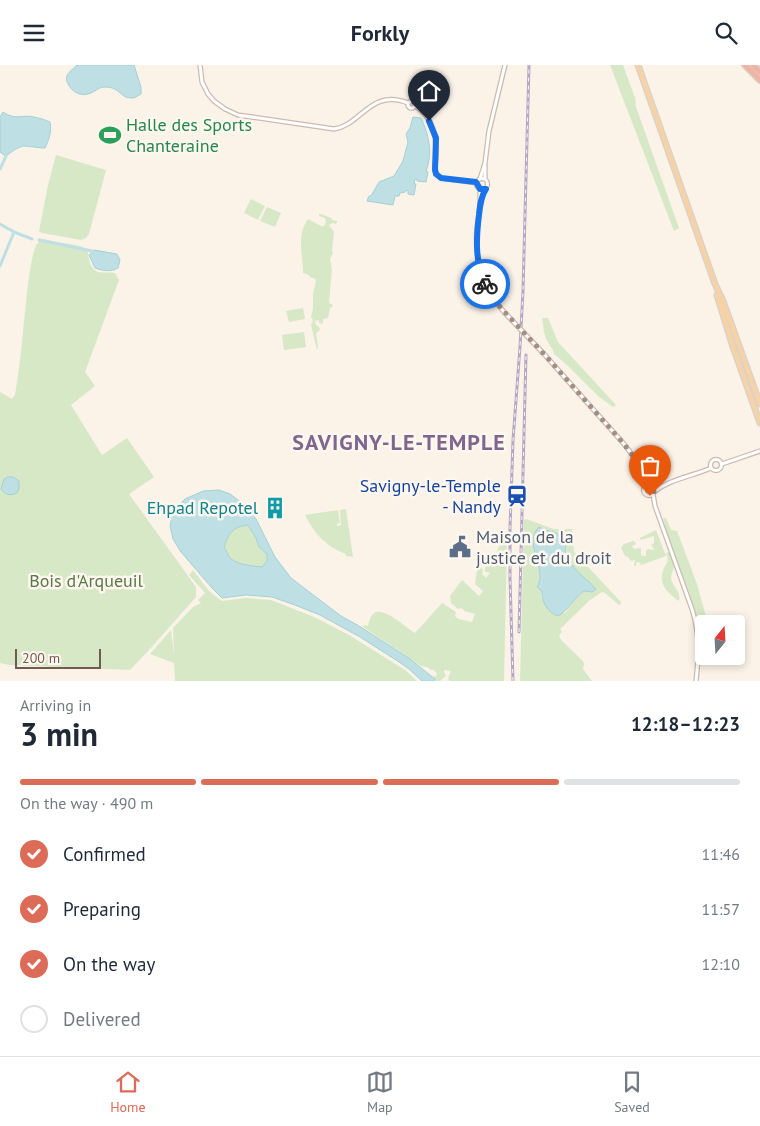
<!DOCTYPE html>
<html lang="en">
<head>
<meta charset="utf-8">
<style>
  :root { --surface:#fff; --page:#f6f6f7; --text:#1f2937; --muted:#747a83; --line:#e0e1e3; --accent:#dc6c57 }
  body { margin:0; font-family:"PT Sans",sans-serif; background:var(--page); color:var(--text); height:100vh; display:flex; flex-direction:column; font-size:19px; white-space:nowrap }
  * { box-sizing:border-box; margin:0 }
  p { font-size:16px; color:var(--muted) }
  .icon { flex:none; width:28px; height:28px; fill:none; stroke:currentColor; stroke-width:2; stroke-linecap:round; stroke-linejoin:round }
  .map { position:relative; height:616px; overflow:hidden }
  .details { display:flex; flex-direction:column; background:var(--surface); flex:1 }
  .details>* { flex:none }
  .needle { width:32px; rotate:18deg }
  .fabs { position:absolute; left:695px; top:550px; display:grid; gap:10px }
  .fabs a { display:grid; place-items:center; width:50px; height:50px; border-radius:5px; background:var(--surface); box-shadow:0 2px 8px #0003; font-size:25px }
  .scale { position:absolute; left:15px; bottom:12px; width:86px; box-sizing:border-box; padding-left:5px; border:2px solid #74594e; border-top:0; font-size:14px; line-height:18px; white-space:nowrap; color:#74594e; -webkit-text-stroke:4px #fef7ef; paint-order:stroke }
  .pin { position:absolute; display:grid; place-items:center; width:42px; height:42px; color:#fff; margin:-51px -21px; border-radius:50% 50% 50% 0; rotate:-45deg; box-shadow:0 0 5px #0007 }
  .pin .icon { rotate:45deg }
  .courier { position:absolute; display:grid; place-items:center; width:50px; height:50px; margin:-25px; border:4px solid #1a73e8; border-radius:50%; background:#fff; color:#222; box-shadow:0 1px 6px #0007 }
  .summary em { font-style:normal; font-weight:700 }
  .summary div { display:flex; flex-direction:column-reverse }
  .summary { display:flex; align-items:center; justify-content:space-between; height:85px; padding:0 20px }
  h1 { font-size:32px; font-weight:700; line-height:38px }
  .bar { display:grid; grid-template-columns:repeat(4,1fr); gap:8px 5px; align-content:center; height:60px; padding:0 20px }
  .bar i { height:6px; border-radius:4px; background:var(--line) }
  .bar .active { background:var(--accent) }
  .bar p { grid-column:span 4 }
  ol { padding:0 20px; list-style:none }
  li { display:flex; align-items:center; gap:15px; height:55px }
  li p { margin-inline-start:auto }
  li .icon { padding:5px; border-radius:50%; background:var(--accent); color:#fff; stroke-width:4 }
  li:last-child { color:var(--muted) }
  li i { width:28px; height:28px; border:2px solid var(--line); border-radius:50% }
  header { display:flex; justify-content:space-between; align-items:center; height:65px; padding:0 20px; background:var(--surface); font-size:22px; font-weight:700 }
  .tab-bar { display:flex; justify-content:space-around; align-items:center; height:70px; border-top:1px solid var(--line); background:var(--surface); font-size:14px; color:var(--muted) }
  .tab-bar a { display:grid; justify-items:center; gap:2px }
  .tab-bar .active { color:var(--accent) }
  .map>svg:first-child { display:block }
  .green { fill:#d7e8c7; fill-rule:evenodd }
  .water { fill:#bee0e4; stroke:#a5d0d5; fill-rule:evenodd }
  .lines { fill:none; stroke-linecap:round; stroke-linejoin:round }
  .canal { stroke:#bee0e4; stroke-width:3 }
  .minor-casing { stroke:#ccbaaf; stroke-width:5.5 }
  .major-casing { stroke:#d8d1cd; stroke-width:7 }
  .highway-casing { stroke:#d8d1cd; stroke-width:8 }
  .minor { stroke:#fff; stroke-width:3 }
  .major { stroke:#f5d3a6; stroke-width:4.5 }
  .highway { stroke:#f1b3a4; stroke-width:5 }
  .rail-casing { stroke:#b5a7c5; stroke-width:3 }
  .rail { stroke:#fef7ef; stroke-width:1; stroke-dasharray:4; stroke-linecap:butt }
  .minor-bridge-casing { stroke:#ccbaaf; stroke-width:5.5; stroke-linecap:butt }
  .minor-bridge { stroke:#fff; stroke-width:3 }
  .done { stroke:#a38f84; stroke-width:5; stroke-dasharray:0 9 }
  .route { stroke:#1a73e8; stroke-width:6 }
  .labels { text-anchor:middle; stroke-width:5; stroke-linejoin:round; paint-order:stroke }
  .leisure-label { font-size:18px; fill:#27864d; stroke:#fef7ef; text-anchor:start }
  .transit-label { font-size:18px; fill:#164399; stroke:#fef7ef; text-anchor:end }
  .culture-label { font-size:18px; fill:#0d838f; stroke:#fef7ef; text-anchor:end }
  .service-label { font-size:18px; fill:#4e5e75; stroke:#fef7ef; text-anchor:start }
  .park-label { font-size:18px; fill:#587846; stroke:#fef7ef }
  .district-label { font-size:22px; font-weight:bold; letter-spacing:1px; fill:#7f668f; stroke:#fef7ef }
</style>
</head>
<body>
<header><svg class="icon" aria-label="menu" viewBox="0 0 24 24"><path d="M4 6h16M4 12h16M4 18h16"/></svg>Forkly<svg class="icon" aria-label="search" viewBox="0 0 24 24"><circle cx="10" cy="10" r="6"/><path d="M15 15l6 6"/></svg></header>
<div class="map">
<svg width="760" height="616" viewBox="0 0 760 616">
  <rect width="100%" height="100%" fill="#fbf3e8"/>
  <g class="green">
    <polygon points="610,0 623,0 635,33 636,42 679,163 674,166"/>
    <polygon points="56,90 106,105 89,169 86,173 81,175 42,168 39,166 48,120"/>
    <polygon points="251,134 265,141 258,155 244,148"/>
    <polygon points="267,142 281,148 275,162 260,156"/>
    <path d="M319,149H321L331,153L332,155L337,156V158L335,159L333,158L329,160L334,167L332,186L333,188L330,194L332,205L329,237L330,239H332L333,241L330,243L328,253L323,254V259L319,258V255L315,256L316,260L319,262L320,265L316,268L318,282L317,285L311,260L313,255L311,252L313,243V229L316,215L314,213H312L307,209L303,208C303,189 296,171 308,154L321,161H324L326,157L325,153L319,151Z"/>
    <path d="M42,174L80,181L87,184C89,191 89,204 98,207C103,208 109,207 115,208L119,215L85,307L95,321L71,340L102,390L127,373L154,412L129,429L196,522V532L149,585L130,605L9,600L0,598V327L12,334L15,330C19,305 22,281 24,256C27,232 28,206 35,183C36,179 39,177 42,174Z"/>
    <polygon points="303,243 305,254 289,257 286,246"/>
    <polygon points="542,253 548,253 558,277 616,340 613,342 598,331 567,300 554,289 553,285 546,274 544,267"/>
    <polygon points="304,267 306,282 284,285 282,270"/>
    <path d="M653,398L657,407L662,414V418C656,420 652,417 648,413C648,406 646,402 653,398Z"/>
    <path d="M346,444L353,492L346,491V489C326,482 314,468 305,450L338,445L340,458L337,459V461L341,460L340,445Z"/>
    <polygon points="663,453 666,453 671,465 677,466 697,519 708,559 704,559 704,566 700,563 690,530 666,466"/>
    <path d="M526,454L554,464H572L574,487L621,537V539L619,540L605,528L602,527L590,535L560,564L562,567L559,570L561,575L583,596L584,599L583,604L592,616H520L524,455ZM545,465L554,467L566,480C566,498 581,512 592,527L584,526L579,530L565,548L546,541L541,532L542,526L538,522L540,515L539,506Z"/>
    <path d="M248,460L256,473L259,482L267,489V496L262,502C252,501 238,500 230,493C228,490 226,485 224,482C229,468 232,462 248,460Z"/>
    <polygon points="656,465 666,491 641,500 640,497 636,498 636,501 634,501 635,495 631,496 628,492 625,491 621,483 624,479 633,476 635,477 636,479 632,481 634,484 641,483 641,490 643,491 646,491 646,485 649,484 652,485 654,484 651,480 654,478 654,471 641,475 640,473"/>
    <path d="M506,477L507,478L504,616H449L448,613L450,609L451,606L444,605V607L446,611L440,616H434L435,614L433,610L436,612L437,609L434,605H431L427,602L421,601L363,562L364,560L368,561C369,556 371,549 376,547C386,544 406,562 415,568L442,538L456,547L455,551L458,554L472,557L475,549L464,546V545L461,543L458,544L451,538L450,531L462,515L479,531L483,526L475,519L477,505L481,501L483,506L482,509L486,513L490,508L488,507H485V503L488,495L489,494L492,499L499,481Z"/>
    <path d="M670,487C671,491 675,498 674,502C673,506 671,509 671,514C673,522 681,526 679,536C669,529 658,520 663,506C666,497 670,498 666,488Z"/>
    <polygon points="193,505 209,526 222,536 245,533 271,535 314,552 349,570 405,605 417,616 175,616 174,598 150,589 171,565 174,590 173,563 193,542 201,538 198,535 205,528 189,510"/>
  </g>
  <g class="water">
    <path d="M77,0H134L141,22V29L134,33C131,33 128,33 126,32C118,28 117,22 105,22C99,22 96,26 91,28C81,32 73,28 68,19C63,10 71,6 77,0Z"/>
    <path d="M3,47C16,56 22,49 34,52C40,53 45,55 50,57C52,66 49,75 45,83C38,83 30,81 24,81C18,82 11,87 6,91L1,88L0,86V52Z"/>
    <path d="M413,52L421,53C429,70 433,88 426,106L428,107L426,117L417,116V114H415L414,119H416L414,130L408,129V126L407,125L405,127L400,128L399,131H395L393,140L367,136L369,131H371L379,117L394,111L403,96L408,77L406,69L410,63Z"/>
    <path d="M94,185L117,189L120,195L118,203C111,207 103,206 95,203L89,190Z"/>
    <path d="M8,412H13L19,416V423L17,428C9,431 6,430 1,424L4,414Z"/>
    <path d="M219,425L230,429L246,441L256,454L275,492L291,513L341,551L359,561L410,594L435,614L434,616H422L409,604L396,595L360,572L320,550L295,540L272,532L246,530L222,533L212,523L181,487L173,474L170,461L173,446L185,434L203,426ZM248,460L256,473L259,482L267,489V496L262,502C252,501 238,500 230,493C228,490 226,485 224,482C229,468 232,462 248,460Z"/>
    <path d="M539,462L545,465L554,467L568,475C557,495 585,511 596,524L592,527L584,526C574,533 569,545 558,551C548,548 541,536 542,526L537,522C538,521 540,515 540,514C541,497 525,476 539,462Z"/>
  </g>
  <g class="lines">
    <g class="canal">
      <polyline points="0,104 6,91"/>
      <polyline points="0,159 14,167 32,174"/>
      <polyline points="39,175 92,186"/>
      <polyline points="0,201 14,167"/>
    </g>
    <g class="minor-casing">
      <g id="minor">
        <path d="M200,0L202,17L208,29L214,36L225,44L238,50L334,64C362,60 370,23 408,38"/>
        <polyline points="408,38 411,36 415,38 415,41"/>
        <polyline points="408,38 408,41 410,43 413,43 415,41"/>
        <path d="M415,41C433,52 437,71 436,91C436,96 434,103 436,107C437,111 438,111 441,113L477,118"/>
        <polyline points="485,101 485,114"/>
        <circle cx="482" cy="119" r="5.5"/>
        <polyline points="480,114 485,98 489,66 505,0"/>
        <path d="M480,124C480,128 480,132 480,136C480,145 478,154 477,163C474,195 483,222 504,247"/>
        <polyline points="544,289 624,379 642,403 649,420"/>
        <circle cx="716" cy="400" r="5.5"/>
        <polyline points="722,399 760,386"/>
        <polyline points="638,401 644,417 645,422"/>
        <circle cx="649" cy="425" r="5.5"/>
        <path d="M654,427C670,414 693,411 711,403"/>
        <path d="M653,429L655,441L692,544C700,570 699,590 696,616"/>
      </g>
    </g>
    <g class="major-casing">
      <g id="major">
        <polyline points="638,0 715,219 723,236 760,339"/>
        <polyline points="717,230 732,279 760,358"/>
      </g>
    </g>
    <g class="highway-casing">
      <g id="highway">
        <polyline points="745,0 760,15"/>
        <polyline points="753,0 760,7"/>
      </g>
    </g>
    <use href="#minor" class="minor"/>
    <use href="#major" class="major"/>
    <use href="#highway" class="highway"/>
    <g class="rail-casing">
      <g id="rail">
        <polyline points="519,567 526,290"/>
        <polyline points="513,616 510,513 510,463 513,375 520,282 523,226 529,0"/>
      </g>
    </g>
    <use href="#rail" class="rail"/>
    <g class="minor-bridge-casing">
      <polyline id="minor-bridge" points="504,247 544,289"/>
    </g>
    <use href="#minor-bridge" class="minor-bridge"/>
  </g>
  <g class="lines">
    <polyline class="done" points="485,219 500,242 544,289 624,379 642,403 649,420 652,421 654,424 654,428 650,431"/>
    <path class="route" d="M429,56L436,73L435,105L436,109L441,113L476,117L480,124H486C481,131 480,140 479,150C476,174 475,196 485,219"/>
  </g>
  <defs>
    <g id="stadium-bare" transform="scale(1.725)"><path d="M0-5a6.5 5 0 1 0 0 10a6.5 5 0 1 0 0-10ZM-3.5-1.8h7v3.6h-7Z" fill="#2e9e5b" stroke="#fef7ef" stroke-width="2.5" paint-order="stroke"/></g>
    <g id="station-bare" transform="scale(1.725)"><path d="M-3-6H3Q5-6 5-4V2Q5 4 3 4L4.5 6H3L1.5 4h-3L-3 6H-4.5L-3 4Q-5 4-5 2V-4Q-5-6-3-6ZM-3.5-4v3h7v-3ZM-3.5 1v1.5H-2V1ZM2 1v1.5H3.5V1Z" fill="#1a4fb4" stroke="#fef7ef" stroke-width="2.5" paint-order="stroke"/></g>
    <g id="building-bare" transform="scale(1.725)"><path d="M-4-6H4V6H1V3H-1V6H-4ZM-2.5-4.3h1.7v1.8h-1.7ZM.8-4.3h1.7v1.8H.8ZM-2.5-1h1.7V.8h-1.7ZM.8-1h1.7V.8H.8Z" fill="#0f9aa8" stroke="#fef7ef" stroke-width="2.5" paint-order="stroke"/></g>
    <g id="civic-bare" transform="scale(1.725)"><path d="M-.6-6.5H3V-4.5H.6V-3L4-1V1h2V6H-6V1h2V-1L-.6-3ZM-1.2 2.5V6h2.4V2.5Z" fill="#5c6f8a" stroke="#fef7ef" stroke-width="2.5" paint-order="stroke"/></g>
  </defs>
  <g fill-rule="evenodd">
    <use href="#stadium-bare" x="110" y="70"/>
    <use href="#station-bare" x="517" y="431"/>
    <use href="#building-bare" x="275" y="443"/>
    <use href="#civic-bare" x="460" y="482"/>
  </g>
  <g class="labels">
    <g class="leisure-label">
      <text x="126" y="66">Halle des Sports<tspan x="126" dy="21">Chanteraine</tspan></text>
    </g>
    <g class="transit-label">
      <text x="501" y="427">Savigny-le-Temple<tspan x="501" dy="21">- Nandy</tspan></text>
    </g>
    <g class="culture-label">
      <text x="258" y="449">Ehpad Repotel</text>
    </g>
    <g class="service-label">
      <text x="476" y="478">Maison de la<tspan x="476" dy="21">justice et du droit</tspan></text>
    </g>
    <g class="park-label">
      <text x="86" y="522">Bois d'Arqueuil</text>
    </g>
    <g class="district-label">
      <text x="399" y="385">SAVIGNY-LE-TEMPLE</text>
    </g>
  </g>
</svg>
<div class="fabs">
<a><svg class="needle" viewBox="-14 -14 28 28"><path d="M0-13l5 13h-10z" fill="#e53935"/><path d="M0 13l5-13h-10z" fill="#747a83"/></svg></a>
</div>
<div class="scale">200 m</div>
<div class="pin" style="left:650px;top:431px;background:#ea580c"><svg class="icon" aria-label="bag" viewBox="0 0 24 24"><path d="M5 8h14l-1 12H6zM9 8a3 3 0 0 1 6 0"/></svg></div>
<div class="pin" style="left:429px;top:56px;background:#1f2937"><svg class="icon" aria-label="home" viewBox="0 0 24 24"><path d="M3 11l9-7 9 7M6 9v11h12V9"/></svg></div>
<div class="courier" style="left:485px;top:219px"><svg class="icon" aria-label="bike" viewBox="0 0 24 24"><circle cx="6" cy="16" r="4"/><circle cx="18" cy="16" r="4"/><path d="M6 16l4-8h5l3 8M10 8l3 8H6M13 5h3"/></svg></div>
</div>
<section class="details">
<div class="summary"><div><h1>3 min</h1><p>Arriving in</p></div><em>12:18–12:23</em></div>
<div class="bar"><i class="active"></i><i class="active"></i><i class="active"></i><i></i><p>On the way · 490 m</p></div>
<ol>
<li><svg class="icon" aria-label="check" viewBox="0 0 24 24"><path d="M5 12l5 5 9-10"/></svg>Confirmed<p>11:46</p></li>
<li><svg class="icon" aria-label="check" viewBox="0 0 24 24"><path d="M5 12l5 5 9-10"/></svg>Preparing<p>11:57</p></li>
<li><svg class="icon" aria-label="check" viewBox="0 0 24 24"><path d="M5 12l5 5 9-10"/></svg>On the way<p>12:10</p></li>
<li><i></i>Delivered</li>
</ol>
</section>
<nav class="tab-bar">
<a class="active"><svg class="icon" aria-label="home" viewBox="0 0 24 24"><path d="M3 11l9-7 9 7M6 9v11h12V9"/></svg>Home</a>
<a><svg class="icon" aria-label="map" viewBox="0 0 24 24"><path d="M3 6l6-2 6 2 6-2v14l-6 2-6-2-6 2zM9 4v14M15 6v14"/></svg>Map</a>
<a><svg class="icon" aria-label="saved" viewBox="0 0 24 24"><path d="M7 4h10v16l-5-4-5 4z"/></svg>Saved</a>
</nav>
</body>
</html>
